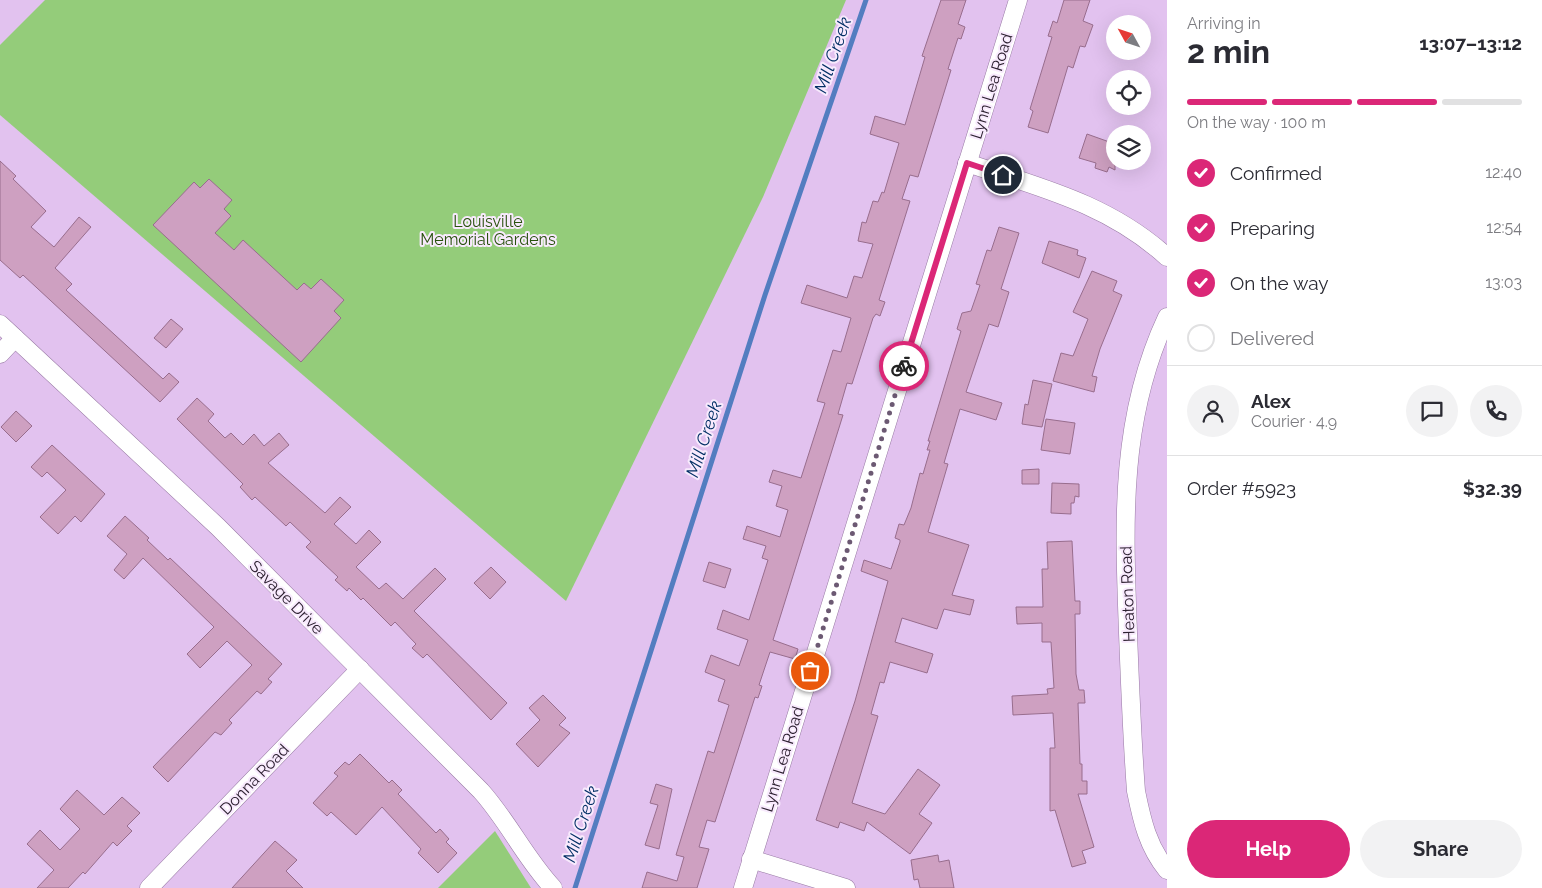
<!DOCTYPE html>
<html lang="en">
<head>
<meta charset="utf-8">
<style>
  :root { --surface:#fff; --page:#f2f2f3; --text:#2b2b33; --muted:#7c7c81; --line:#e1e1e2; --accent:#db2777 }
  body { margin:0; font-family:Raleway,sans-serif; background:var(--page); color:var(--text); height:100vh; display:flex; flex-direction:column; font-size:19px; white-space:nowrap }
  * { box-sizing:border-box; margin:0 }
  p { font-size:16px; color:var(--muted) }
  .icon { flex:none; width:28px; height:28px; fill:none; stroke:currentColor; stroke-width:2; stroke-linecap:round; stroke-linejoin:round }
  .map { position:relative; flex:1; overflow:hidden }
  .drawer { display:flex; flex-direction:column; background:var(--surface); width:375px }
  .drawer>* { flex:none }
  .needle { width:32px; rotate:310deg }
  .tools { position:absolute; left:1106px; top:15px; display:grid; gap:10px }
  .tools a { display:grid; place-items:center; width:45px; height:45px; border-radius:50%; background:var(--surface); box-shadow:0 5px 20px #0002; font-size:25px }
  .pin { position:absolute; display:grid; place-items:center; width:42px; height:42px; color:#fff; margin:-21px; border:2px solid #fff; border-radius:50%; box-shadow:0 1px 5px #0007 }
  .courier { position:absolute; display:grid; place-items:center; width:50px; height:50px; margin:-25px; border:4px solid #db2777; border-radius:50%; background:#fff; color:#222; box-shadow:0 1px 6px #0007 }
  .summary em { font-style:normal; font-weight:700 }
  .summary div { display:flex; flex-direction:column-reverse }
  .summary { display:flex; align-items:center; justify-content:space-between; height:85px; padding:0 20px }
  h1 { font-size:32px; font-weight:700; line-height:38px }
  .bar { display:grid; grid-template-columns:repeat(4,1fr); gap:8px 5px; align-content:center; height:60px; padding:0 20px }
  .bar i { height:6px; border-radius:4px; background:var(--line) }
  .bar .active { background:var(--accent) }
  .bar p { grid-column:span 4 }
  .line { display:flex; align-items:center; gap:12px; padding:0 20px; border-top:1px solid var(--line) }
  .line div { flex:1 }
  .round { display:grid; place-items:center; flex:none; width:52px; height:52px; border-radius:26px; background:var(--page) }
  ol { padding:0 20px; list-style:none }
  li { display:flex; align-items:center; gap:15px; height:55px }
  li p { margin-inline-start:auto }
  li .icon { padding:5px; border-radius:50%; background:var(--accent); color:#fff; stroke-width:4 }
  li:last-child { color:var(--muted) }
  li i { width:28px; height:28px; border:2px solid var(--line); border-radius:50% }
  .button { display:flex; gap:10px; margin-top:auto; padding:10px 20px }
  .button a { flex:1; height:58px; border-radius:30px; background:var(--accent); color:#fff; font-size:20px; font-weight:700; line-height:58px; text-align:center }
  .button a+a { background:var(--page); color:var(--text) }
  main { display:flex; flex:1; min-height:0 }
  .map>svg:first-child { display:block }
  .green { fill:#94cc7a }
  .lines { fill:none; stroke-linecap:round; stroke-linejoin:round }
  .stream { stroke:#537dc0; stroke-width:5 }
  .building { fill:#cea0c1; stroke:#986d8d }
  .minor-casing { stroke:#9779a3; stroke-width:19 }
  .minor { stroke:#fff; stroke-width:18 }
  .done { stroke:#6c5973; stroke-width:5; stroke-dasharray:0 9 }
  .route { stroke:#db2777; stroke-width:6 }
  .labels { text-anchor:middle; stroke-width:4; stroke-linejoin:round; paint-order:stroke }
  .street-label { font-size:16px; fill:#2c2030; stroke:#f8eafd }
  .park-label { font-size:16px; fill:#28510d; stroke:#f8eafd }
  .water-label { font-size:18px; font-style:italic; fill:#022f65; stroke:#f8eafd }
</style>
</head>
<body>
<main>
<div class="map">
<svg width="1167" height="888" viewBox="0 0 1167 888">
  <rect width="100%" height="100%" fill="#e2c2ef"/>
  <g class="green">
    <polygon points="45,0 846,0 763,197 566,601 0,115 0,45"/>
    <polygon points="495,831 531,888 438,888"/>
  </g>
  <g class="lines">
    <polyline class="stream" points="575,888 765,295 866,0"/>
  </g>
  <g class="building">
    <polygon points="941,0 966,0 958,24 965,27 961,39 958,38 948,69 951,70 918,177 910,175 902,199 910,201 879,300 885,302 880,316 876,314 873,318 852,384 847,383 838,414 843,415 838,431 773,640 798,649 795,659 770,652 759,685 762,686 758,698 755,697 715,822 707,820 699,847 709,849 697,888 642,888 647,872 677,881 684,857 676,855 708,751 714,753 729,705 718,701 725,680 705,672 711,655 739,666 748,640 717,629 723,610 749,620 768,560 762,558 766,546 743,539 747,526 780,537 788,510 776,506 782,486 769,482 773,470 801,478 825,403 817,401 833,350 841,352 851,318 801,303 807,285 847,298 854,276 862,278 873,244 858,241 862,222 866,223 873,201 878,202 882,192 884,193 899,143 870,134 875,116 905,125 925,57 922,56"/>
    <polygon points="1064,0 1090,0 1083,21 1093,25 1085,47 1080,46 1073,68 1068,66 1048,133 1028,127 1033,111 1030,109 1052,37 1048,36 1053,21 1057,23"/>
    <polygon points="1087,134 1115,144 1115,170 1109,167 1107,172 1095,168 1096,163 1079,158"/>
    <polygon points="0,161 16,176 13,179 46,211 31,227 54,247 79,217 91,227 55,268 72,284 66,290 91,313 163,379 169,373 179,382 160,402 23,275 20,278 0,260"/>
    <polygon points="209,179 232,200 224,209 231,216 215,233 234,250 243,240 297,290 304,283 311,289 321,279 344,300 334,311 341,318 301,362 153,225 194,182 200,188"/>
    <polygon points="999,227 1019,233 1001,289 1009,292 998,327 989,324 966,392 1002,403 996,420 960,409 944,463 948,464 928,532 969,545 952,595 974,600 970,615 944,609 937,629 902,618 895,642 933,654 927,673 890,662 884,683 880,682 871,714 878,716 852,803 885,814 918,769 940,785 919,814 932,823 910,854 867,822 864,831 840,822 838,828 816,820 855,701 888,581 861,571 864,560 891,569 900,542 900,540 895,538 899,524 904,525 911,508 920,473 923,474 930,450 927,450 930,441 928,441 961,331 957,329 962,313 971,311 980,285 976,284 987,250 991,251"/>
    <polygon points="1049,241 1078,250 1077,255 1086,258 1079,278 1042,263"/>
    <polygon points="1092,271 1117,281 1113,291 1122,295 1100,349 1092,376 1097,377 1094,392 1053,381 1061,353 1073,356 1088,319 1073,312"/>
    <polygon points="171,319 183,329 166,348 154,338"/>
    <polygon points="1033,380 1052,384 1042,427 1022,424 1025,404 1028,405"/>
    <polygon points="197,398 214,414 208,421 225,438 231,433 243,445 254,434 264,446 279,433 289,445 268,463 325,513 340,497 351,507 334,524 356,544 369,530 381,542 356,567 379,589 386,583 403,599 435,568 446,579 414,611 507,703 491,720 427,654 423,658 412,648 416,644 395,622 391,626 363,598 361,600 349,588 347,591 335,580 338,577 306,547 311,542 290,522 286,526 255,497 252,500 240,487 243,484 177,419"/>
    <polygon points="16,411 32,426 16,442 1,427"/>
    <polygon points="1046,419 1075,423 1070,454 1041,450"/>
    <polygon points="52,445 105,494 81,522 75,516 58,534 40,517 66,490 47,472 42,477 31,467"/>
    <polygon points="1039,469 1039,484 1022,484 1022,470"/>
    <polygon points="1052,483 1079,484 1079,497 1075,496 1074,503 1071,503 1071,514 1051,513"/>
    <polygon points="125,516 149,538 147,540 168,560 170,558 282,664 268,679 272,682 261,694 257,691 229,720 232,723 221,735 215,732 168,782 153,767 252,665 227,641 200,668 187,654 214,627 143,558 124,579 114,570 127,554 107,536"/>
    <polygon points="1072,541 1075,601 1080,601 1080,614 1075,614 1076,674 1079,690 1084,690 1085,703 1078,703 1080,764 1082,764 1082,781 1087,781 1087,794 1078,794 1094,847 1082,851 1086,863 1072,867 1055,810 1050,811 1050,748 1055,748 1053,713 1013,715 1012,696 1048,694 1047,689 1054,688 1051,642 1042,642 1042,623 1017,624 1016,607 1043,607 1042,569 1048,569 1047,542"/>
    <polygon points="709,562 731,569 725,588 703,581"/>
    <polygon points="491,567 506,582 490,599 474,583"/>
    <polygon points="543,695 566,718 559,725 570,733 538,767 516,744 540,720 529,708"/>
    <polygon points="360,754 389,783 392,780 402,790 398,794 436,833 440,829 449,839 446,842 457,853 438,873 418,853 421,849 382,807 356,835 331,812 327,816 313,803 338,776 334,773 345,762 349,765"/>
    <polygon points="656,784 672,789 659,849 645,845 658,805 650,803"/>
    <polygon points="77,790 104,815 122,797 140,813 127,826 132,831 117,846 113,842 85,874 83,872 68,888 37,888 54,870 27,844 40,830 60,850 80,829 60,809"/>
    <polygon points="275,841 297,860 286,871 303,888 232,888"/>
    <polygon points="938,855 939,862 949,860 954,888 920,888 918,879 914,880 911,860"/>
  </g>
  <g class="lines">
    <g class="minor-casing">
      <g id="minor">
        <path d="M967,163C1039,187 1109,204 1167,257"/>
        <path d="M1167,317C1119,419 1124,523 1128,633C1130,685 1132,739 1136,791C1142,821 1148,847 1167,870"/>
        <path d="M0,324L218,527L481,791C508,821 525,858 553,888"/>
        <polyline points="0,354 15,338"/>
        <polyline points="751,859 846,888"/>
        <polyline points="149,888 360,669"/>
        <polyline points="743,888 1018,0"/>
      </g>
    </g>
    <use href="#minor" class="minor"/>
  </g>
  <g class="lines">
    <polyline class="done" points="810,671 904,366"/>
    <polyline class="route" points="904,366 967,163 1003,175"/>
  </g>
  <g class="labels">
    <g class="street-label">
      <text transform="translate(991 86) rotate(-73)" y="6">Lynn Lea Road</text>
      <text transform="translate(1127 594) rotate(-92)" y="6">Heaton Road</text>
      <text transform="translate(287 597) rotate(45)" y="6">Savage Drive</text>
      <text transform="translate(782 759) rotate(-73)" y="6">Lynn Lea Road</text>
      <text transform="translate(254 779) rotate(-46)" y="6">Donna Road</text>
    </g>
    <g class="park-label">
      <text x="488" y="227">Louisville<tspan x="488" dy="18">Memorial Gardens</tspan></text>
    </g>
    <g class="water-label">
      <text transform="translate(833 55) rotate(-71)" y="6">Mill Creek</text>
      <text transform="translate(704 439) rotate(-72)" y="6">Mill Creek</text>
      <text transform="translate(581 824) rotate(-72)" y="6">Mill Creek</text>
    </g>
  </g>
</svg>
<div class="tools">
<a><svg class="needle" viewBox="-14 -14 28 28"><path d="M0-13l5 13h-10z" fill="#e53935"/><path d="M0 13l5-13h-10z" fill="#7c7c81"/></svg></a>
<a><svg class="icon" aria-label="locate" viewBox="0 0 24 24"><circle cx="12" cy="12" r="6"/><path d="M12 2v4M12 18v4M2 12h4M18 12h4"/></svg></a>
<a><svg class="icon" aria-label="layers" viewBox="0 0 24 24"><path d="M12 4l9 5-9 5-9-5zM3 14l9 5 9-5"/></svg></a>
</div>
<div class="pin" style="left:810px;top:671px;background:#ea580c"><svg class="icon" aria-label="bag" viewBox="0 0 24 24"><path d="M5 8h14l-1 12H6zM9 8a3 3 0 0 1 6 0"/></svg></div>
<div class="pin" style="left:1003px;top:175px;background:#1f2937"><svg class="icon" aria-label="home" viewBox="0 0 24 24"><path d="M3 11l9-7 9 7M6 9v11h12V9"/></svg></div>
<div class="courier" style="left:904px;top:366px"><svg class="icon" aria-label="bike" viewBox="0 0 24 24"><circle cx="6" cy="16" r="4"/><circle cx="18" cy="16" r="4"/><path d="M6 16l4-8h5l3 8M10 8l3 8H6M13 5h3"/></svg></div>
</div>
<section class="drawer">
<div class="summary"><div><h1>2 min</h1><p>Arriving in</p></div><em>13:07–13:12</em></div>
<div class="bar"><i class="active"></i><i class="active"></i><i class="active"></i><i></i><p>On the way · 100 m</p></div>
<ol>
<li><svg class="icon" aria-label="check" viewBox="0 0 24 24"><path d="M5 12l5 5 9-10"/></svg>Confirmed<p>12:40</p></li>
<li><svg class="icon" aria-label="check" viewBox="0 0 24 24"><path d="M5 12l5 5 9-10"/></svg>Preparing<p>12:54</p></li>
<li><svg class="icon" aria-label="check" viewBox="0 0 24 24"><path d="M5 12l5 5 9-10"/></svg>On the way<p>13:03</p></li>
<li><i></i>Delivered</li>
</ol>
<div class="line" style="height:90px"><a class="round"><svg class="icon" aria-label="person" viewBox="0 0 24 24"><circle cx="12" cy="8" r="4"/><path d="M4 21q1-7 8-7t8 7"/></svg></a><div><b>Alex</b><p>Courier · 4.9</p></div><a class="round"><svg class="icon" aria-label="chat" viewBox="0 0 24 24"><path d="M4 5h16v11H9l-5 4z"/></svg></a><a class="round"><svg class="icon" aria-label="phone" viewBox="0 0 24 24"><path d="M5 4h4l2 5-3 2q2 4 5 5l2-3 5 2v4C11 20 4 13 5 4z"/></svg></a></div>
<div class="line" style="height:65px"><div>Order #5923</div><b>$32.39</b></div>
<div class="button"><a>Help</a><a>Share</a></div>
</section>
</main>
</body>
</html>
